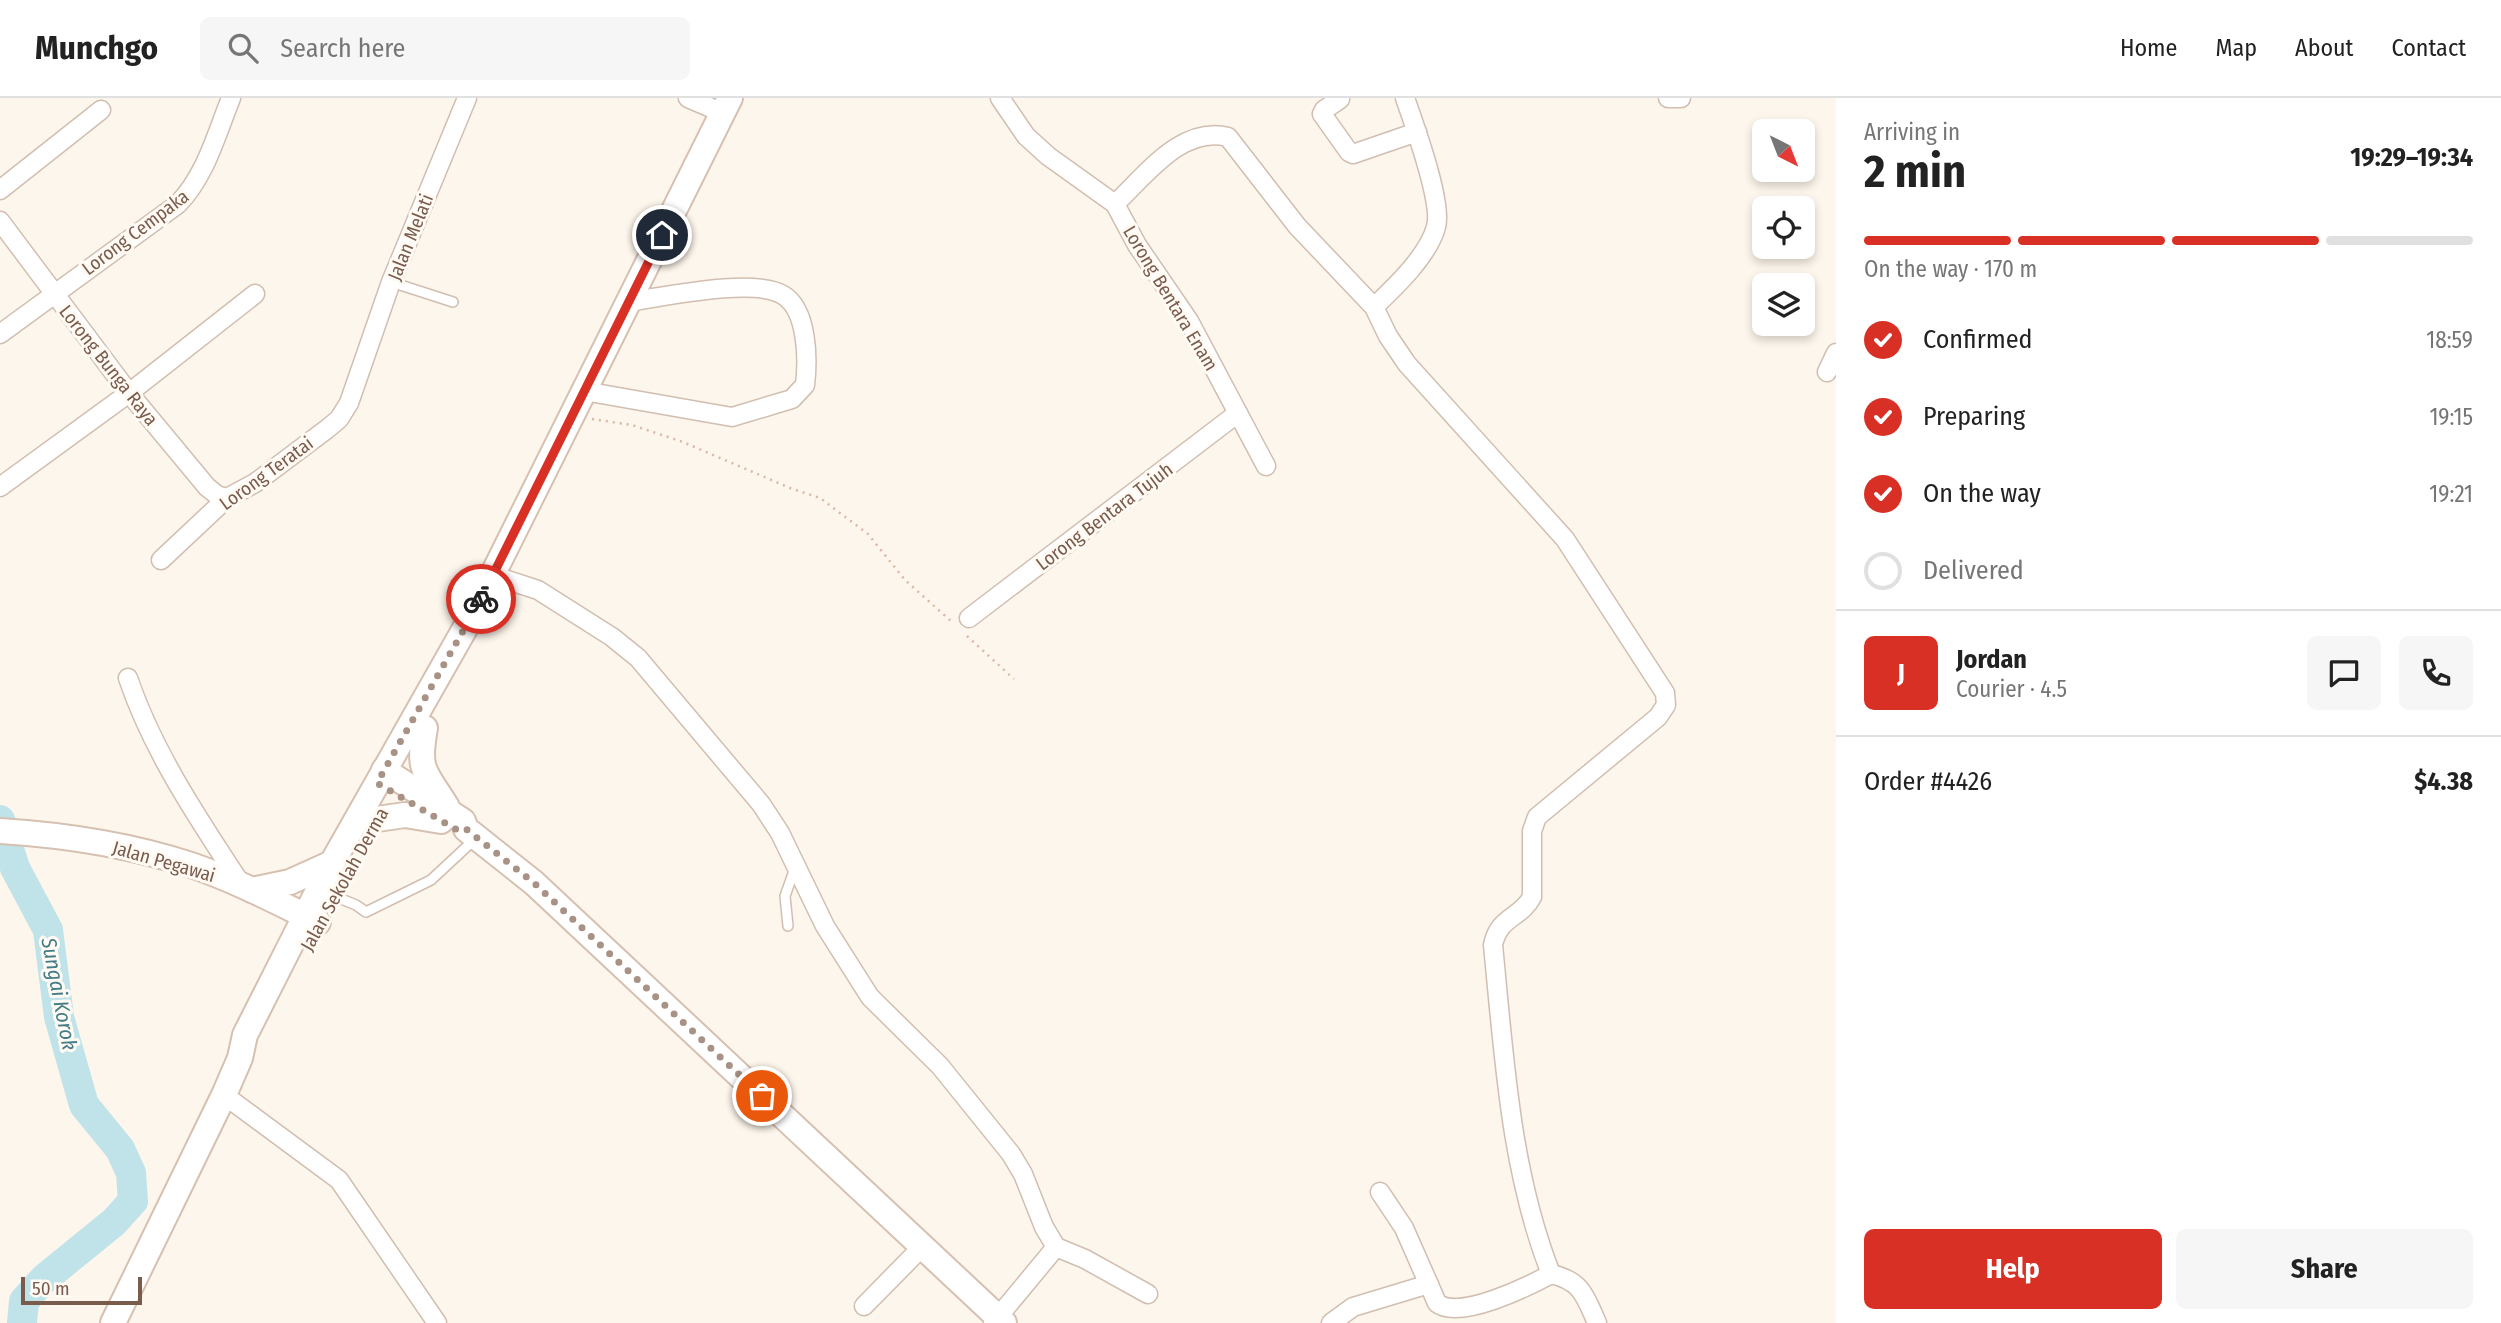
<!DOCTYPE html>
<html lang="en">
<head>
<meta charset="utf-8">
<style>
  :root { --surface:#fff; --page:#f6f6f6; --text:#222; --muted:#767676; --line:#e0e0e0; --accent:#d93025 }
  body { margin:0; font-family:"Fira Sans Condensed",sans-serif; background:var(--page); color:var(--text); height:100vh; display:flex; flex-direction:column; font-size:26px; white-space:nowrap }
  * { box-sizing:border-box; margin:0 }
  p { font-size:23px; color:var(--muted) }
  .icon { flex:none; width:38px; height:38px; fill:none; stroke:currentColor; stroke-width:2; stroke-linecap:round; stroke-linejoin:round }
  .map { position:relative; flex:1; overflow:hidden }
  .drawer { display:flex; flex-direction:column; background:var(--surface); width:665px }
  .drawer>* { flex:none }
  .needle { width:46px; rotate:138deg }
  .tools { position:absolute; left:1752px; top:21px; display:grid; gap:14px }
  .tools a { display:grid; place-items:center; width:63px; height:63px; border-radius:10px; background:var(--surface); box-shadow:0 4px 10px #0003; font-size:35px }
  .scale { position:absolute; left:21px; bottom:18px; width:121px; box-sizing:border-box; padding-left:7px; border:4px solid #7a5c4d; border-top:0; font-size:19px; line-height:24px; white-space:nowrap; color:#7a5c4d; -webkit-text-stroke:5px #fffaf3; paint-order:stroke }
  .pin { position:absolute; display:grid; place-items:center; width:60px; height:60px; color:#fff; margin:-30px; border:4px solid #fff; border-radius:50%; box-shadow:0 2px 7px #0007 }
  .courier { position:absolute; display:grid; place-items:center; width:70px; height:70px; margin:-35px; border:5px solid #d93025; border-radius:50%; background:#fff; color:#222; box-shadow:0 2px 9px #0007 }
  .summary em { font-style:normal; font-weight:700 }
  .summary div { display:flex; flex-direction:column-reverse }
  .summary { display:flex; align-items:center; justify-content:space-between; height:119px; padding:0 28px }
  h1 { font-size:46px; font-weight:700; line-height:52px }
  .bar { display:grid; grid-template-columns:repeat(4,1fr); gap:10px 7px; align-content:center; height:84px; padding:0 28px }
  .bar i { height:9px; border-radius:5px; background:var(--line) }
  .bar .on { background:var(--accent) }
  .bar p { grid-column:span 4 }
  .line { display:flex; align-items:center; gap:18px; padding:0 28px; border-top:2px solid var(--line) }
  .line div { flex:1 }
  .round { display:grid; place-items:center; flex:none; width:74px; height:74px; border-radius:10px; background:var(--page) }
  ol { padding:0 28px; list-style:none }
  li { display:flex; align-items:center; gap:21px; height:77px }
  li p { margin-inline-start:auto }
  li .icon { padding:7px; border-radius:50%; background:var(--accent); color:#fff; stroke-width:4 }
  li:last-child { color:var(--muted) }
  li i { width:38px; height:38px; border:4px solid var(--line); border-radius:50% }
  .action { display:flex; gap:14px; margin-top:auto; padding:14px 28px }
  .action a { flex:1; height:80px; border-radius:10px; background:var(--accent); color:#fff; font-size:28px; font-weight:700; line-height:80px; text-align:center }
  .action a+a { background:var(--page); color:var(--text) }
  header { display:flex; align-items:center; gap:42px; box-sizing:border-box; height:98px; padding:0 35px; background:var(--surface); border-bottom:2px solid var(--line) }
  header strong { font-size:33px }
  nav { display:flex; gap:38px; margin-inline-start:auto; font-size:24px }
  .search { width:490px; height:63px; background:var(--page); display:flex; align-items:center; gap:18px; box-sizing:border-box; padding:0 24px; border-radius:10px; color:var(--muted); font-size:26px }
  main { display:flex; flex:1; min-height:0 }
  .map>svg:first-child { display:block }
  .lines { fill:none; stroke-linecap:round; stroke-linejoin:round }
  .river { stroke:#bfe3e8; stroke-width:30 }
  .lane-casing { stroke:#d1beb0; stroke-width:12 }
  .street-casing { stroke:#d1beb0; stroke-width:21 }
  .secondary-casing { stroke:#d6c0b0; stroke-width:28 }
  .path { stroke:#d9b8a5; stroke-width:2.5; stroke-dasharray:2 5; stroke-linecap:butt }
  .lane { stroke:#fff; stroke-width:9 }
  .street { stroke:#fff; stroke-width:18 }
  .secondary { stroke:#fff; stroke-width:24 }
  .done { stroke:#a89285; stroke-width:7; stroke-dasharray:0 12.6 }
  .route { stroke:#d93025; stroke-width:9 }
  .labels { text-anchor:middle; stroke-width:6; stroke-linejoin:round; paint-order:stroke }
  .street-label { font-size:19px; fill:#7a5c4d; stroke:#fffaf3 }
  .water-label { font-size:21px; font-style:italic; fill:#437c86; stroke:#fffaf3 }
</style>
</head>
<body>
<header>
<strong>Munchgo</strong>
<div class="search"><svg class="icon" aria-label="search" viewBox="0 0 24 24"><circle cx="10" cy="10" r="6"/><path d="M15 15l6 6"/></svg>Search here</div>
<nav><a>Home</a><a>Map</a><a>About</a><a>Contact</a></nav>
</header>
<main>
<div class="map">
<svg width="1836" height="1225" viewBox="0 0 1836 1225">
  <rect width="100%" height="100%" fill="#fdf6ec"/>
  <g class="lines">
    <polyline class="river" points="0,722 15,770 48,832 59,919 84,1007 120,1051 131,1075 133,1103 114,1124 44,1181 24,1203 22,1225"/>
    <g class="lane-casing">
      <g id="lane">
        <polyline points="391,184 453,204"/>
        <polyline points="334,798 356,807 366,814 431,782 475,741"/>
        <polyline points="788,828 785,798 795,770"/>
      </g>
    </g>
    <g class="street-casing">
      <g id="street">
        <polyline points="688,0 723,15"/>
        <polyline points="1000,0 1026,38 1048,58 1115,106 1137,147 1189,223 1266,368"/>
        <polyline points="1668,0 1681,0"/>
        <polyline points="1340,1 1324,12 1322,16 1349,54 1353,56 1417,34"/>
        <polyline points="0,92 101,12"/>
        <path d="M1115,106C1146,77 1182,27 1228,39L1297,128L1374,209L1388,238L1407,266L1565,441L1665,595L1666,607L1658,619L1537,719L1532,733V799C1520,821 1499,818 1493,847C1504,957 1510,1072 1551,1176C1582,1183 1585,1198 1597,1225"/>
        <polyline points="0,123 129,295 207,389 217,397 227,400"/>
        <path d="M1374,209C1395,189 1428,158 1436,129C1443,105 1414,26 1405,0"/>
        <path d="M0,236L178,106C206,77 216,37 231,0"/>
        <polyline points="1827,274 1836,255"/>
        <path d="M584,293L732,319L792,301L805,287C808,262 808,212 783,197C753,179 664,199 628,204"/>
        <polyline points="0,389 129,295 255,196"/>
        <polyline points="161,462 227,400 255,385 327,331 339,321 349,305 391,184 467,0"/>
        <polyline points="492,477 538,492 612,539 638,560 761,706 780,735 825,828 870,899 940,968 1011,1056 1023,1076 1044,1129 1056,1149 1085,1161 1148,1196"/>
        <polyline points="969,520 1238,315"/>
        <path d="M128,580C153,654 199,722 241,786"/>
        <polyline points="224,997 339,1082 437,1225"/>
        <path d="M1380,1094L1404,1130L1437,1205C1459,1223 1529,1188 1551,1176"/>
        <polyline points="864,1208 922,1149"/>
        <polyline points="993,1225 1056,1149"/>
        <polyline points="1331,1225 1353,1209 1429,1186"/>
      </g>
    </g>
    <g class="secondary-casing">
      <g id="secondary">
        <path d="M425,630C417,674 425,673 447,709"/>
        <polyline points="384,672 463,723 466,731 534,785 1004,1225"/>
        <polyline points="377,721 405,717 441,723"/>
        <path d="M0,733C64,737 130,747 191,767C235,782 277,804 318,824"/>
        <polyline points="252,792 290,784 332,765"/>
        <polyline points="113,1225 224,997 240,960 245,937 286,856 332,765 472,518 730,0"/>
      </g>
    </g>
    <g class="path">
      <polyline points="592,321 632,327 683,344 790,390 820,400 868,436 905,482 952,524"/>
      <polyline points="967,538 1014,581"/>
    </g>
    <use href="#lane" class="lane"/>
    <use href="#street" class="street"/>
    <use href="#secondary" class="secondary"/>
  </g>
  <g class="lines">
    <polyline class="done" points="481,501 377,685 459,733 466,731 534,785 762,998"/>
    <polyline class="route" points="481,501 662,137"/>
  </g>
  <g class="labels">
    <g class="street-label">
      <text transform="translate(135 134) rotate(-37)" y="7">Lorong Cempaka</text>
      <text transform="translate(410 139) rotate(-68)" y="7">Jalan Melati</text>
      <text transform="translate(1171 200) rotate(59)" y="7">Lorong Bentara Enam</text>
      <text transform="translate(109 267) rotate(52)" y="7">Lorong Bunga Raya</text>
      <text transform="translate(266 375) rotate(-36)" y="7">Lorong Teratai</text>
      <text transform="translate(1104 418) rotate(-37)" y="7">Lorong Bentara Tujuh</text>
      <text transform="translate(164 763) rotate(16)" y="7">Jalan Pegawai</text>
      <text transform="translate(344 781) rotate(-61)" y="7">Jalan Sekolah Derma</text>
    </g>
    <g class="water-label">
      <text transform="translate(59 896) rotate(79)" y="7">Sungai Korok</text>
    </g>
  </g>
</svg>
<div class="tools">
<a><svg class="needle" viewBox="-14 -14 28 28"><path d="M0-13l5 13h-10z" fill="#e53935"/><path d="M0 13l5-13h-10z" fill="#767676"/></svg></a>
<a><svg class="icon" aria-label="locate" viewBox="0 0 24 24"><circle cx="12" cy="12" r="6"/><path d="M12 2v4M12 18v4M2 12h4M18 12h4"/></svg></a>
<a><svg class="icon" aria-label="layers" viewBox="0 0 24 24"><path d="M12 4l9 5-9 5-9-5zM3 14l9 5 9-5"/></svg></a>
</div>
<div class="scale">50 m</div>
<div class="pin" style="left:762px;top:998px;background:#ea580c"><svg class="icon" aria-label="bag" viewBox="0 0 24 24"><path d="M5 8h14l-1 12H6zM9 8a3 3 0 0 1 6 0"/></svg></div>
<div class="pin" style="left:662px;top:137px;background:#1f2937"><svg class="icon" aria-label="home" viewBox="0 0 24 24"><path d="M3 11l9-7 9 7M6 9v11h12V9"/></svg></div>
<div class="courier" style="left:481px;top:501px"><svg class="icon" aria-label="bike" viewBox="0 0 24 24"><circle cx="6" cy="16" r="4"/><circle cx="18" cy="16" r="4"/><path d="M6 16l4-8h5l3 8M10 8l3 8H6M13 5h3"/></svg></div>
</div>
<section class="drawer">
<div class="summary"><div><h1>2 min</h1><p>Arriving in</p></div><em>19:29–19:34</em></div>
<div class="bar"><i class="on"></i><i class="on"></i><i class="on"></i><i></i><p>On the way · 170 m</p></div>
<ol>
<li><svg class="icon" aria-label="check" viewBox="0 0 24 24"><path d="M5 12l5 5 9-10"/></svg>Confirmed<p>18:59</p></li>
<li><svg class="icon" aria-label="check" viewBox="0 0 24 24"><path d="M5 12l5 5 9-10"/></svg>Preparing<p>19:15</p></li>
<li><svg class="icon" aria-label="check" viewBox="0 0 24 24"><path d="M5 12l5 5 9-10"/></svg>On the way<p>19:21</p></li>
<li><i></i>Delivered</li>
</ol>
<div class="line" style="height:126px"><b class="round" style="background:var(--accent);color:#fff">J</b><div><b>Jordan</b><p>Courier · 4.5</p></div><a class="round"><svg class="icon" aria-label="chat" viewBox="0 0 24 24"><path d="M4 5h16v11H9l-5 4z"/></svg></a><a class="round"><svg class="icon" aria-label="phone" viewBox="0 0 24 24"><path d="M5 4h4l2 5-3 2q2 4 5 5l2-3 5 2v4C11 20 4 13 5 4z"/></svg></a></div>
<div class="line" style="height:91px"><div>Order #4426</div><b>$4.38</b></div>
<div class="action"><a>Help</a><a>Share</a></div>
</section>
</main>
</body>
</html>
